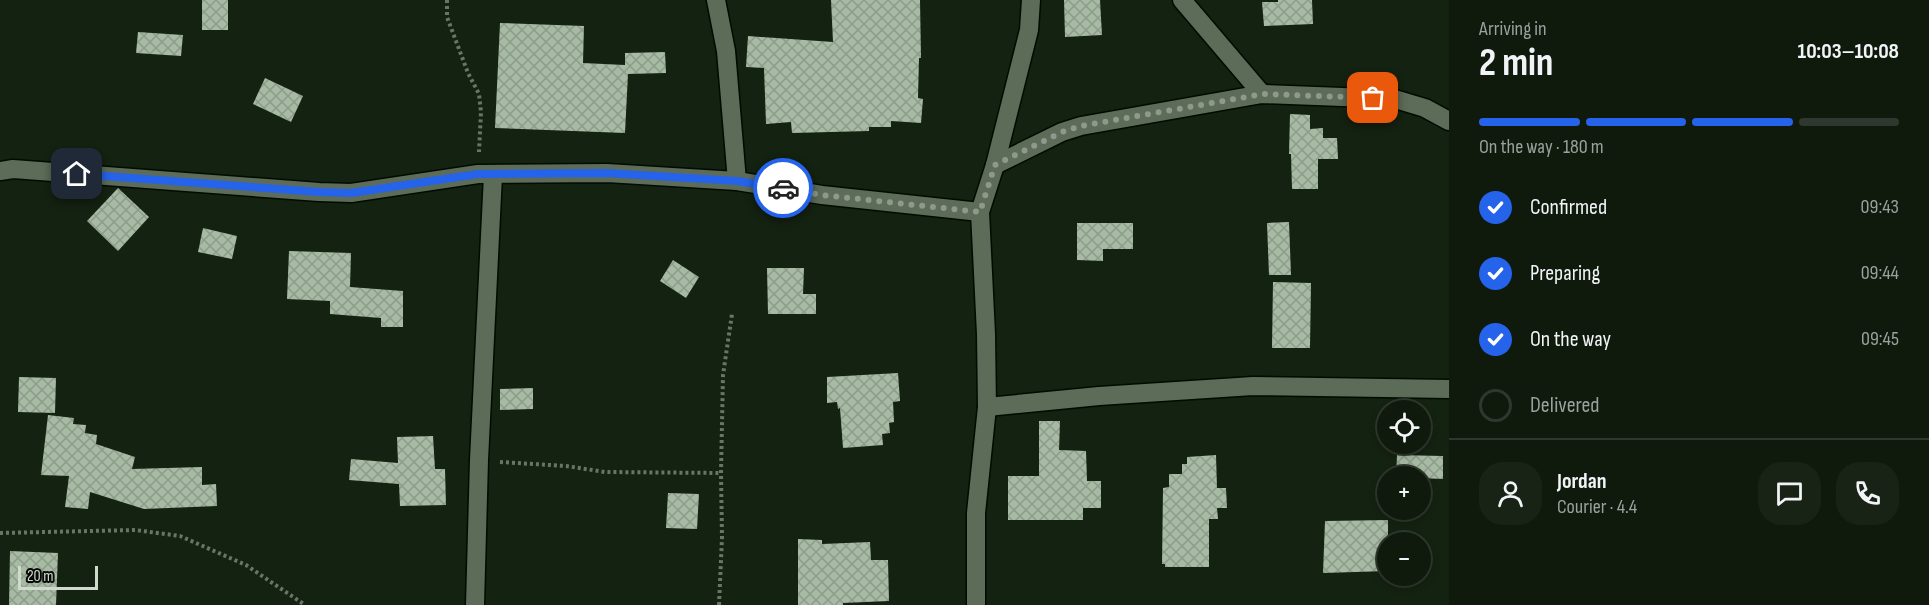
<!DOCTYPE html>
<html lang="en">
<head>
<meta charset="utf-8">
<style>
  :root { --surface:#0f1a0d; --page:#182316; --text:#f1f3f6; --muted:#9ba19d; --line:#2f382e; --accent:#2563eb }
  body { margin:0; font-family:"Sofia Sans Condensed",sans-serif; background:var(--page); color:var(--text); height:100vh; display:flex; flex-direction:column; font-size:22px; white-space:nowrap }
  * { box-sizing:border-box; margin:0 }
  p { font-size:20px; color:var(--muted) }
  .icon { flex:none; width:33px; height:33px; fill:none; stroke:currentColor; stroke-width:2; stroke-linecap:round; stroke-linejoin:round }
  .map { position:relative; flex:1; overflow:hidden }
  .drawer { display:flex; flex-direction:column; background:var(--surface); width:480px }
  .drawer>* { flex:none }
  .fabs { position:absolute; left:1377px; top:400px; display:grid; gap:12px }
  .fabs a { display:grid; place-items:center; width:54px; height:54px; border-radius:50%; background:var(--surface); box-shadow:0 3px 9px #0003,0 0 0 2px var(--line); font-size:30px }
  .scale { position:absolute; left:18px; bottom:15px; width:80px; box-sizing:border-box; padding-left:6px; border:3px solid #d0d9ce; border-top:0; font-size:16px; line-height:21px; white-space:nowrap; color:#d0d9ce; -webkit-text-stroke:4px #050a04; paint-order:stroke }
  .pin { position:absolute; display:grid; place-items:center; width:51px; height:51px; color:#fff; margin:-26px; border-radius:12px; box-shadow:0 3px 9px #0006 }
  .courier { position:absolute; display:grid; place-items:center; width:60px; height:60px; margin:-30px; border:4px solid #2563eb; border-radius:50%; background:#fff; color:#222; box-shadow:0 2px 8px #0007 }
  .head em { font-style:normal; font-weight:700 }
  .head div { display:flex; flex-direction:column-reverse }
  .head { display:flex; align-items:center; justify-content:space-between; height:102px; padding:0 30px }
  h1 { font-size:39px; font-weight:700; line-height:45px }
  .bar { display:grid; grid-template-columns:repeat(4,1fr); gap:9px 6px; align-content:center; height:72px; padding:0 30px }
  .bar i { height:8px; border-radius:4px; background:var(--line) }
  .bar .selected { background:var(--accent) }
  .bar p { grid-column:span 4 }
  .line { display:flex; align-items:center; gap:15px; padding:0 30px; border-top:2px solid var(--line) }
  .line div { flex:1 }
  .round { display:grid; place-items:center; flex:none; width:63px; height:63px; border-radius:24px; background:var(--page) }
  ol { padding:0 30px; list-style:none }
  li { display:flex; align-items:center; gap:18px; height:66px }
  li p { margin-inline-start:auto }
  li .icon { padding:6px; border-radius:50%; background:var(--accent); color:#fff; stroke-width:4 }
  li:last-child { color:var(--muted) }
  li i { width:33px; height:33px; border:3px solid var(--line); border-radius:50% }
  main { display:flex; flex:1; min-height:0 }
  .map>svg:first-child { display:block }
  .building { fill:url(#building-cross-hatch) }
  .lines { fill:none; stroke-linecap:round; stroke-linejoin:round }
  .minor-casing { stroke:#020b01; stroke-width:21 }
  .path { stroke:#697566; stroke-width:4; stroke-dasharray:3 3; stroke-linecap:butt }
  .minor { stroke:#5c6c58; stroke-width:18 }
  .done { stroke:#8e998c; stroke-width:6; stroke-dasharray:0 10.8 }
  .route { stroke:#2563eb; stroke-width:8 }
</style>
</head>
<body>
<main>
<div class="map">
<svg width="1449" height="605" viewBox="0 0 1449 605">
  <defs>
    <pattern id="building-cross-hatch" width="8" height="8" patternUnits="userSpaceOnUse" patternTransform="scale(1.5)"><rect width="8" height="8" fill="#a7baa3"/><path d="M0 0l8 8M0 8l8-8" fill="none" stroke="#8d9c8a"/></pattern>
  </defs>
  <rect width="100%" height="100%" fill="#142211"/>
  <g class="building">
    <rect x="202" y="0" width="26" height="30"/>
    <polygon points="831,0 920,0 921,58 919,58 918,98 923,99 921,123 891,121 891,127 869,127 869,131 792,133 791,122 766,124 764,68 746,67 748,36 833,42"/>
    <polygon points="1064,0 1100,0 1102,35 1065,37"/>
    <polygon points="1278,0 1312,0 1313,24 1264,26 1262,2 1278,2"/>
    <polygon points="500,23 584,26 583,63 625,65 625,53 665,52 666,73 628,74 625,133 495,128"/>
    <polygon points="138,32 183,35 181,56 136,53"/>
    <polygon points="265,78 303,96 291,122 253,104"/>
    <polygon points="1290,114 1310,115 1310,129 1323,128 1323,138 1337,138 1338,159 1318,159 1318,189 1292,189 1291,154 1289,154"/>
    <polygon points="118,188 149,217 118,251 87,221"/>
    <polygon points="1289,222 1291,275 1269,275 1267,223"/>
    <polygon points="1077,223 1133,223 1133,249 1103,249 1103,261 1077,260"/>
    <polygon points="203,228 237,236 232,259 198,252"/>
    <polygon points="289,251 351,253 350,287 403,291 403,327 381,327 381,318 330,314 330,301 287,299"/>
    <polygon points="673,260 699,277 686,298 660,281"/>
    <polygon points="767,268 804,268 803,294 816,294 816,314 768,314"/>
    <polygon points="1273,282 1311,283 1310,348 1272,348"/>
    <polygon points="898,373 900,401 893,402 894,422 889,423 890,433 882,434 883,445 843,448 840,408 838,409 837,402 827,403 827,377"/>
    <polygon points="19,377 56,378 55,413 18,412"/>
    <polygon points="533,388 533,409 500,410 500,389"/>
    <polygon points="48,415 74,418 73,424 86,425 85,433 97,435 96,444 135,457 132,469 202,467 202,485 216,484 217,506 144,509 90,492 88,509 65,507 69,476 41,475"/>
    <polygon points="1039,421 1060,421 1059,450 1086,451 1087,481 1101,481 1101,508 1083,508 1083,520 1008,520 1008,476 1039,476"/>
    <polygon points="433,436 435,469 445,469 446,505 400,506 399,484 349,480 351,459 398,463 397,437"/>
    <polygon points="1216,455 1217,488 1226,488 1227,508 1217,508 1218,519 1209,519 1209,567 1165,567 1165,564 1162,564 1163,488 1169,487 1169,474 1182,474 1182,464 1187,464 1187,457"/>
    <polygon points="1397,455 1443,456 1443,479 1396,477"/>
    <polygon points="668,493 699,494 697,529 666,528"/>
    <polygon points="1388,520 1388,571 1323,573 1325,521"/>
    <polygon points="798,539 822,540 822,544 870,542 871,560 888,560 889,601 843,603 843,605 798,605"/>
    <polygon points="10,551 58,553 56,605 9,605"/>
  </g>
  <g class="lines">
    <g class="minor-casing">
      <g id="minor">
        <polyline points="716,0 726,51 737,181"/>
        <polyline points="1182,0 1262,94"/>
        <polyline points="995,165 1062,132 1081,126 1262,94 1395,99 1425,108 1449,121"/>
        <polyline points="0,171 13,169 319,192 351,193 478,174 607,173 737,181 822,195 980,212"/>
        <polyline points="987,407 1099,396 1253,386 1449,389"/>
        <polyline points="475,605 479,460 493,175"/>
        <polyline points="976,605 976,513 987,407 986,334 980,212 995,165 1029,30 1031,0"/>
      </g>
    </g>
    <g class="path">
      <polyline points="447,0 447,17 468,73 479,94 481,112 479,152"/>
      <polyline points="500,462 566,466 605,472 721,473"/>
      <polyline points="0,533 135,530 180,536 246,565 305,605"/>
      <polyline points="719,605 722,538 721,473 723,375 732,314"/>
    </g>
    <use href="#minor" class="minor"/>
  </g>
  <g class="lines">
    <polyline class="done" points="783,188 822,195 980,212 995,165 1062,132 1081,126 1263,94 1373,98"/>
    <polyline class="route" points="77,174 319,192 351,193 478,174 607,173 737,181 783,188"/>
  </g>
</svg>
<div class="fabs">
<a><svg class="icon" aria-label="locate" viewBox="0 0 24 24"><circle cx="12" cy="12" r="6"/><path d="M12 2v4M12 18v4M2 12h4M18 12h4"/></svg></a>
<a>+</a>
<a>−</a>
</div>
<div class="scale">20 m</div>
<div class="pin" style="left:1373px;top:98px;background:#ea580c"><svg class="icon" aria-label="bag" viewBox="0 0 24 24"><path d="M5 8h14l-1 12H6zM9 8a3 3 0 0 1 6 0"/></svg></div>
<div class="pin" style="left:77px;top:174px;background:#1f2937"><svg class="icon" aria-label="home" viewBox="0 0 24 24"><path d="M3 11l9-7 9 7M6 9v11h12V9"/></svg></div>
<div class="courier" style="left:783px;top:188px"><svg class="icon" aria-label="car" viewBox="0 0 24 24"><path d="M5 17H2v-5l4-1 3-4h7l3 4 3 1v5h-3M9 17h6M6 11h13"/><circle cx="7" cy="17" r="2"/><circle cx="17" cy="17" r="2"/></svg></div>
</div>
<section class="drawer">
<div class="head"><div><h1>2 min</h1><p>Arriving in</p></div><em>10:03–10:08</em></div>
<div class="bar"><i class="selected"></i><i class="selected"></i><i class="selected"></i><i></i><p>On the way · 180 m</p></div>
<ol>
<li><svg class="icon" aria-label="check" viewBox="0 0 24 24"><path d="M5 12l5 5 9-10"/></svg>Confirmed<p>09:43</p></li>
<li><svg class="icon" aria-label="check" viewBox="0 0 24 24"><path d="M5 12l5 5 9-10"/></svg>Preparing<p>09:44</p></li>
<li><svg class="icon" aria-label="check" viewBox="0 0 24 24"><path d="M5 12l5 5 9-10"/></svg>On the way<p>09:45</p></li>
<li><i></i>Delivered</li>
</ol>
<div class="line" style="height:108px"><a class="round"><svg class="icon" aria-label="person" viewBox="0 0 24 24"><circle cx="12" cy="8" r="4"/><path d="M4 21q1-7 8-7t8 7"/></svg></a><div><b>Jordan</b><p>Courier · 4.4</p></div><a class="round"><svg class="icon" aria-label="chat" viewBox="0 0 24 24"><path d="M4 5h16v11H9l-5 4z"/></svg></a><a class="round"><svg class="icon" aria-label="phone" viewBox="0 0 24 24"><path d="M5 4h4l2 5-3 2q2 4 5 5l2-3 5 2v4C11 20 4 13 5 4z"/></svg></a></div>
</section>
</main>
</body>
</html>
